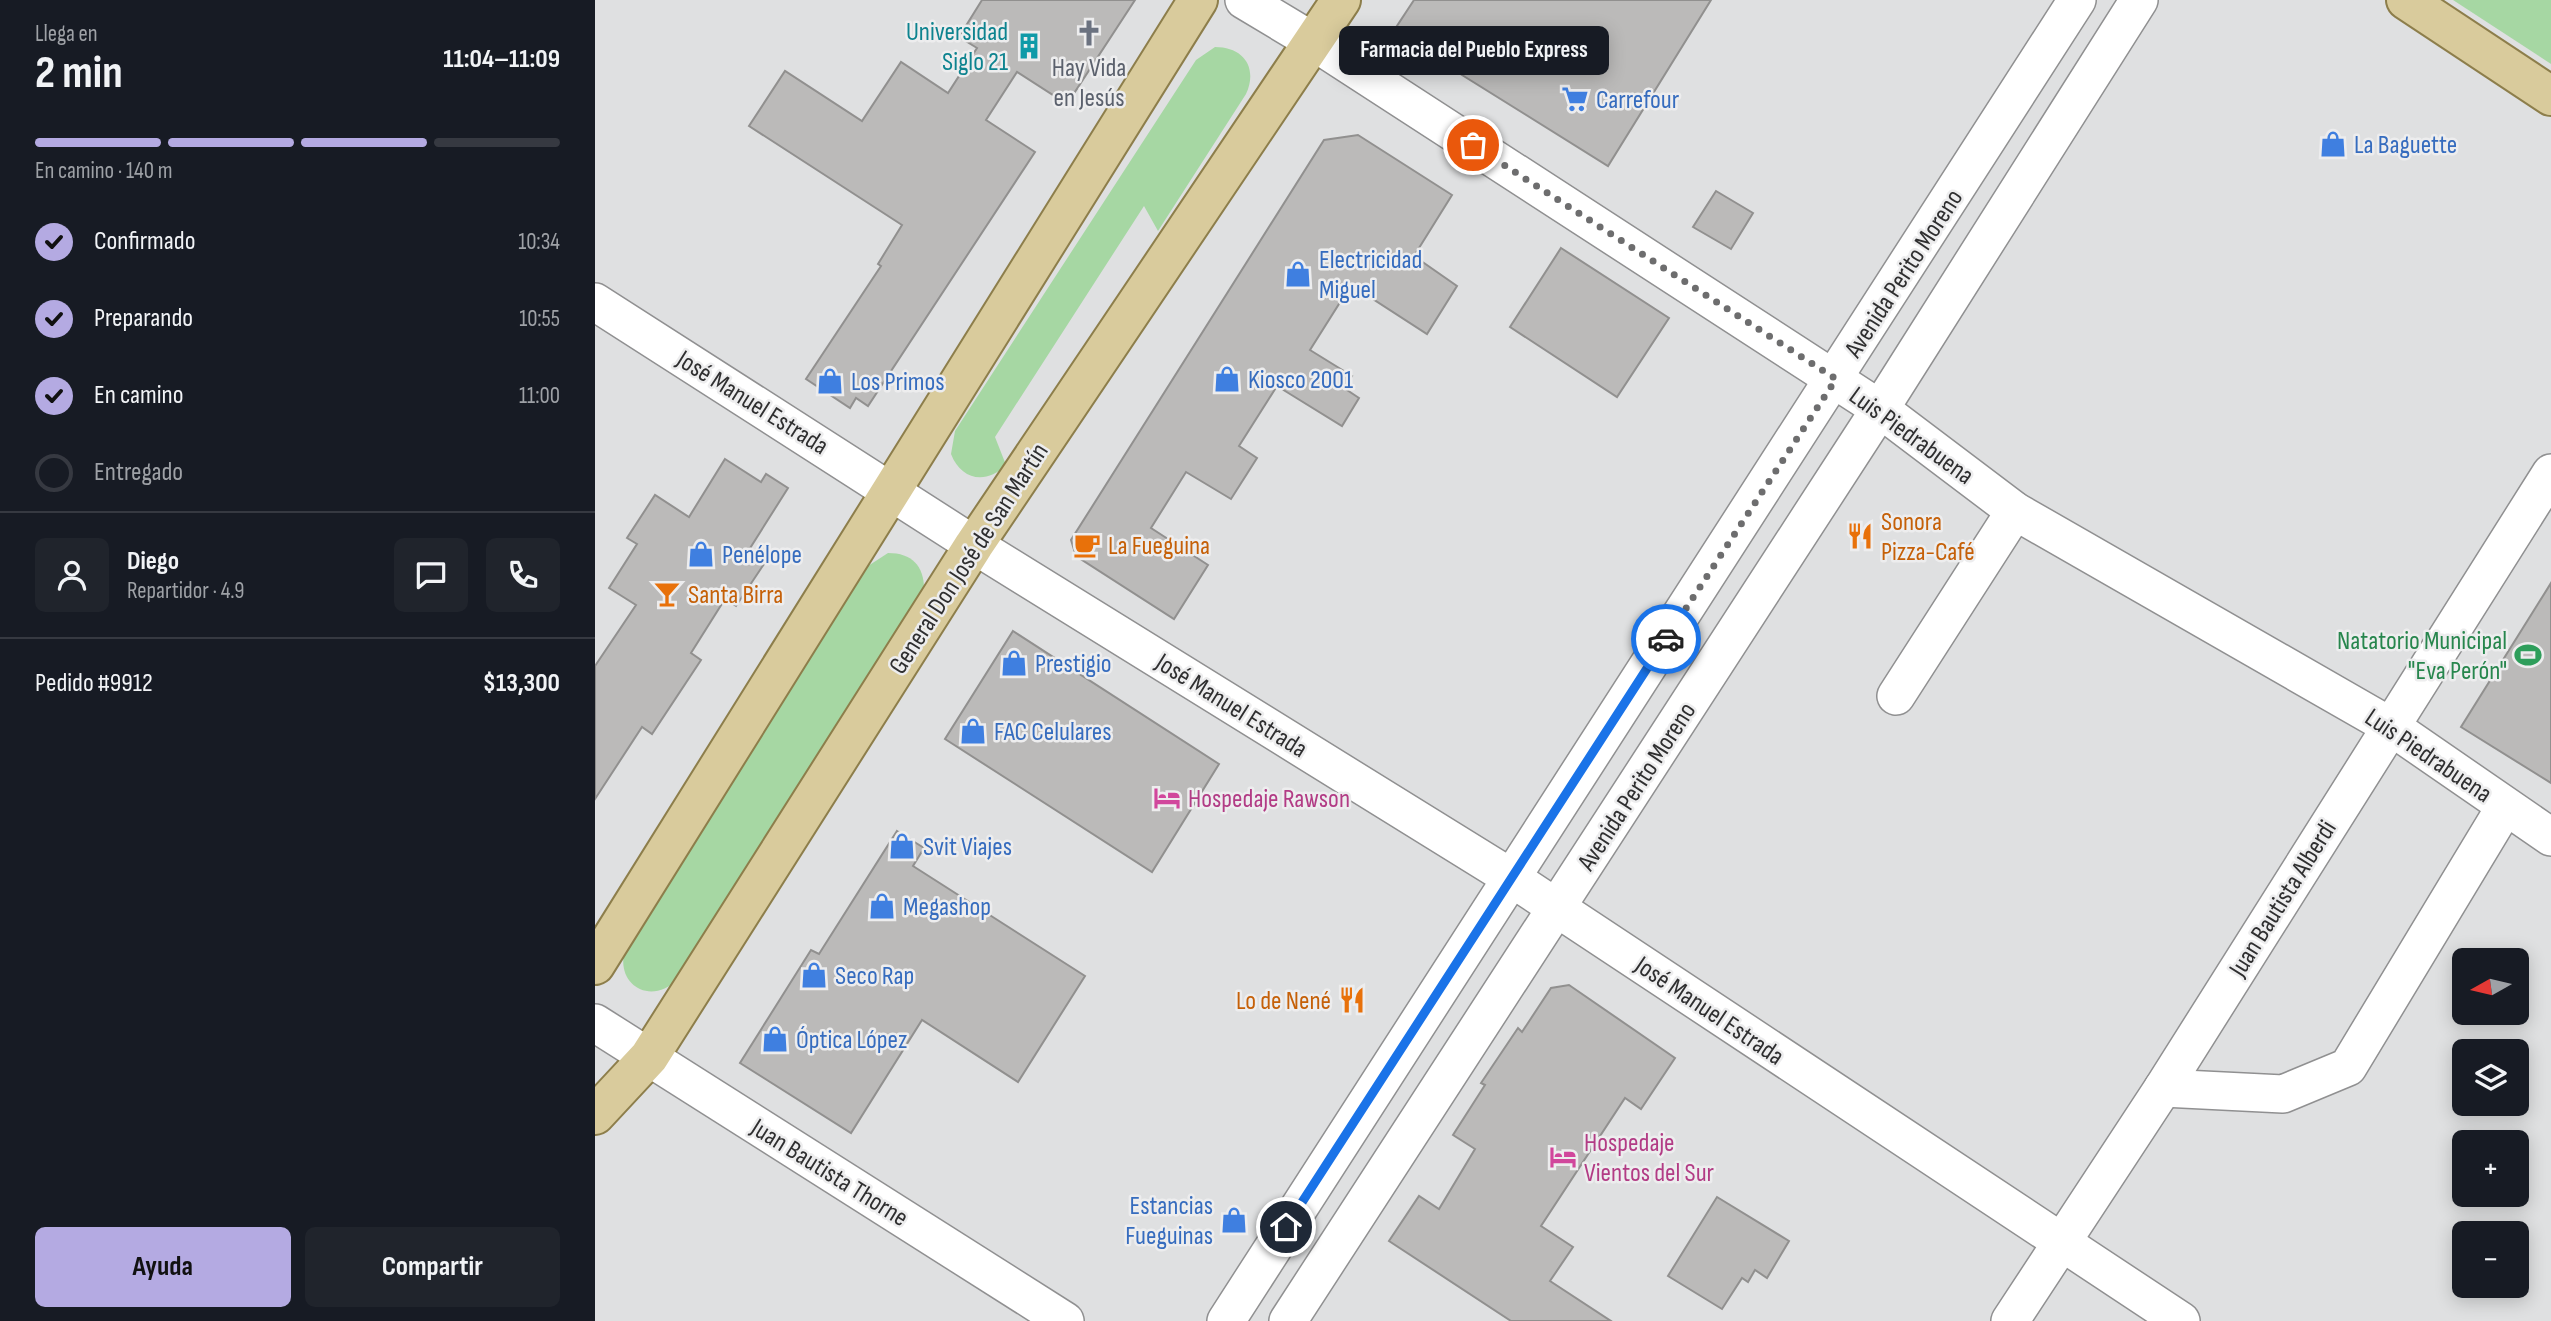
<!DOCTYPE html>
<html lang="es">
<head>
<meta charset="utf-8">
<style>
  :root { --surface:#171b24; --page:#20242c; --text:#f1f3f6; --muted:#9ea1a6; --line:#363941; --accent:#b4aae2 }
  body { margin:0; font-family:"Sofia Sans Condensed",sans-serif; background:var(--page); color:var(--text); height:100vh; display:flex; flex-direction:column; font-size:26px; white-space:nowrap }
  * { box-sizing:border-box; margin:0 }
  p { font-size:23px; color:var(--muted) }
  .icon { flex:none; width:38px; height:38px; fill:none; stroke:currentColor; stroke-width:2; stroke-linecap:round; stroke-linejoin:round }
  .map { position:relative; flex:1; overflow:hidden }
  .side { display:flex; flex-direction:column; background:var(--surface); width:595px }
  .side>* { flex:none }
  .needle { width:46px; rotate:262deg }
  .fabs { position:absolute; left:1857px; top:948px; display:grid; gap:14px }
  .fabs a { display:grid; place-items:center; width:77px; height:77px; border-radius:10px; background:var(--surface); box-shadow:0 4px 18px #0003; font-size:35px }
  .pin { position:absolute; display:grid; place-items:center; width:60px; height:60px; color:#fff; margin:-30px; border:4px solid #fff; border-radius:50%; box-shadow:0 2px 7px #0007 }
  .courier { position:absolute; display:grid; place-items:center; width:70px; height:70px; margin:-35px; border:5px solid #1a73e8; border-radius:50%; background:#fff; color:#222; box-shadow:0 2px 9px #0007 }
  .bubble { position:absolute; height:49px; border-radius:10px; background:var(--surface); box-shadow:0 4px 18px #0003; font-size:23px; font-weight:700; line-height:49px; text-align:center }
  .head em { font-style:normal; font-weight:700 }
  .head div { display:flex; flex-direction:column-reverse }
  .head { display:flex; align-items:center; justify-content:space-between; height:119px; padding:0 35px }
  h1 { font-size:46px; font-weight:700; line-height:52px }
  .bar { display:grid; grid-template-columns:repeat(4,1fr); gap:10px 7px; align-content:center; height:84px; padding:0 35px }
  .bar i { height:9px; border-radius:5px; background:var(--line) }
  .bar .active { background:var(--accent) }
  .bar p { grid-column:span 4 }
  .line { display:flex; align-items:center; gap:18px; padding:0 35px; border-top:2px solid var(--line) }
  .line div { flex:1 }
  .round { display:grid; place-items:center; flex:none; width:74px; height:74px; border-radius:10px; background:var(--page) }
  ol { padding:0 35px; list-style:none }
  li { display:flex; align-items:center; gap:21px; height:77px }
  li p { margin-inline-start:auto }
  li .icon { padding:7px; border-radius:50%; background:var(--accent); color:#111; stroke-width:4 }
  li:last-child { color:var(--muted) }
  li i { width:38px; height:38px; border:4px solid var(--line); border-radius:50% }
  .primary-button { display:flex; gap:14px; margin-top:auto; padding:14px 35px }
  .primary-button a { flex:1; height:80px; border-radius:10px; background:var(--accent); color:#111; font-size:28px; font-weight:700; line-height:80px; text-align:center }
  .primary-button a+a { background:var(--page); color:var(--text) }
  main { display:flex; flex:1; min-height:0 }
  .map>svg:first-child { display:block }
  .green { fill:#a6d7a3 }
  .building { fill:#bbbab9; stroke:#91908f; stroke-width:2 }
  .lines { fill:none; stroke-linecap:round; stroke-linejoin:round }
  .minor-casing { stroke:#909091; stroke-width:40 }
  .major-casing { stroke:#8d7e4b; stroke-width:42 }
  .minor { stroke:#fff; stroke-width:37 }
  .major { stroke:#d9cb9c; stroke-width:38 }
  .done { stroke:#6d6d6e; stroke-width:7; stroke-dasharray:0 12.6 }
  .route { stroke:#1a73e8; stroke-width:9 }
  .labels { text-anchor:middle; stroke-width:5; stroke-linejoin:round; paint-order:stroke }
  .culture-label { font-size:26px; fill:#0d838f; stroke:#ededee; text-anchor:end }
  .worship-label { font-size:26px; fill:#5b616d; stroke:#ededee }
  .shop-label { font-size:26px; fill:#366cbe; stroke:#ededee; text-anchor:start }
  .street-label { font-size:26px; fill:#2f2f30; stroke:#ededee }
  .food-label { font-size:26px; fill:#c56008; stroke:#ededee; text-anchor:start }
  .leisure-label { font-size:26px; fill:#27864d; stroke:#ededee; text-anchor:end }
  .hotel-label { font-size:26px; fill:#b23c85; stroke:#ededee; text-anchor:start }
</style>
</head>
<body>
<main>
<section class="side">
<div class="head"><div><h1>2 min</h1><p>Llega en</p></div><em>11:04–11:09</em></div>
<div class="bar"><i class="active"></i><i class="active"></i><i class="active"></i><i></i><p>En camino · 140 m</p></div>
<ol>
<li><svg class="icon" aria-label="check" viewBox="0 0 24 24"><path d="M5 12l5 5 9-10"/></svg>Confirmado<p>10:34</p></li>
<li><svg class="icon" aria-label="check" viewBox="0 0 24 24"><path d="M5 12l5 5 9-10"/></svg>Preparando<p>10:55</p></li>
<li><svg class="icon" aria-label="check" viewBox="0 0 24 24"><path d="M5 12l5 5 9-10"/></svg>En camino<p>11:00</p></li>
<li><i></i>Entregado</li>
</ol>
<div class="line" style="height:126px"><a class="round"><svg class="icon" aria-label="person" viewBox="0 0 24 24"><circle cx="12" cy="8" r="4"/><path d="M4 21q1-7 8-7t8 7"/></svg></a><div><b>Diego</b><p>Repartidor · 4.9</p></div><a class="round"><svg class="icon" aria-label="chat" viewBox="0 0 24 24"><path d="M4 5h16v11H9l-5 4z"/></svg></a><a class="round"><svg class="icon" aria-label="phone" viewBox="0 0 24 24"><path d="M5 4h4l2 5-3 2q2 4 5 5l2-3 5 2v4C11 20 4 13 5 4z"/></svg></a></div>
<div class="line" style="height:91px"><div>Pedido #9912</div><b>$13,300</b></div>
<div class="primary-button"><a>Ayuda</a><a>Compartir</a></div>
</section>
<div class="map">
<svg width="1956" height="1321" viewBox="0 0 1956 1321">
  <rect width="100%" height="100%" fill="#dfe0e1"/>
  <g class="green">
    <polygon points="1858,0 1956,0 1956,64"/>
    <path d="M620,47C649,47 663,68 651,94L563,231L549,206L400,437L411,465C391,485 366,480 356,454L360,431L601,60Z"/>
    <path d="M293,553C317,553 329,566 329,589L83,979C54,1008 16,982 32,944L273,566Z"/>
  </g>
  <g class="building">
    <polygon points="387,0 540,0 472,104 422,72 391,120 440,152 273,406 261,398 255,408 211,379 286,266 283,264 307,225 154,126 190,71 267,121 306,62 353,93 382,48 364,37"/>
    <polygon points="819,0 1116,0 1013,166 798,32"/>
    <polygon points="763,135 857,195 819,256 862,286 832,334 756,285 715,350 757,376 749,388 764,398 747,426 682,386 644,446 662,458 636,499 591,472 556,528 613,565 579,619 481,556 476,540 729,140"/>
    <polygon points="1121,191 1158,213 1136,249 1098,227"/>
    <polygon points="966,248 1074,318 1022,397 915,327"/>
    <polygon points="130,459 166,482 171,474 193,488 152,553 169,564 141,606 130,599 96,653 106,660 57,734 47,727 0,799 0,666 41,605 14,588 42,544 32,538 60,495 94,517"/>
    <polygon points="1956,583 1956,783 1866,727"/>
    <polygon points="418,631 624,764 557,872 350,739"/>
    <polygon points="302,831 329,848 318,866 490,976 423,1082 327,1020 256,1133 145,1063 216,950 224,954"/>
    <polygon points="974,985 1080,1058 1046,1109 1030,1098 946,1226 978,1247 955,1281 1016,1321 916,1321 794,1241 824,1196 844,1209 880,1149 858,1135 890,1085 886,1083 923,1028 927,1032 956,988"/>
    <polygon points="1122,1197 1194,1241 1172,1278 1160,1270 1153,1282 1147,1278 1127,1309 1073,1276"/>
  </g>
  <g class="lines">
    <g class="minor-casing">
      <g id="minor">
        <polyline points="649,0 719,42 1285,409 1420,511 1795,726 1956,837"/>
        <polyline points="0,302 379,545 915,877 1586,1321"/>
        <polyline points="1301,696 1420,511"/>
        <polyline points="0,1023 470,1321"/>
        <polyline points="1568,1088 1688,1094 1753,1067 1910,807"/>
        <polyline points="631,1321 1482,0"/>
        <polyline points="693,1321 1285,409 1544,0"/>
        <polyline points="1415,1321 1568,1088 1956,473"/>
      </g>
    </g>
    <g class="major-casing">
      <g id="major">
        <polyline points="1811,0 1956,96"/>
        <polyline points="0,965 603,0"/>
        <polyline points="0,1115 54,1057 379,545 746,0"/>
      </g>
    </g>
    <use href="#minor" class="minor"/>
    <use href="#major" class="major"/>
  </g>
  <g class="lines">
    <polyline class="done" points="878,145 1241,379 1071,639"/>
    <polyline class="route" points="691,1227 1071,639"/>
  </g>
  <defs>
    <g id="church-bare" transform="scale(2.1)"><path d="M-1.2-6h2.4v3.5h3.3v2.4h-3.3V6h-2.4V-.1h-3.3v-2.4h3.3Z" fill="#6b7280" stroke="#ededee" stroke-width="2.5" paint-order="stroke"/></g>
    <g id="building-bare" transform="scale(2.1)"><path d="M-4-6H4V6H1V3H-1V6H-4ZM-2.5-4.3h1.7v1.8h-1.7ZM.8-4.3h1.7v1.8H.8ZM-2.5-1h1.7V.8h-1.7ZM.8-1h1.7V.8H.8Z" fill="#0f9aa8" stroke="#ededee" stroke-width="2.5" paint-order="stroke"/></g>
    <g id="supermarket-bare" transform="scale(2.1)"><path d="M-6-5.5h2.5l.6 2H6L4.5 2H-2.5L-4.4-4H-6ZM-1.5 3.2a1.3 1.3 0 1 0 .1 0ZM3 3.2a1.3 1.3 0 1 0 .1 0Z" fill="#3f7fe0" stroke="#ededee" stroke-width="2.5" paint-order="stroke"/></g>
    <g id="shop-bare" transform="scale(2.1)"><path d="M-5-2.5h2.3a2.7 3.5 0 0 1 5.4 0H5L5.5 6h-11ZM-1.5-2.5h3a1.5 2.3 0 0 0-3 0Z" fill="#3f7fe0" stroke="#ededee" stroke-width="2.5" paint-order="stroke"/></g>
    <g id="restaurant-bare" transform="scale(2.1)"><path d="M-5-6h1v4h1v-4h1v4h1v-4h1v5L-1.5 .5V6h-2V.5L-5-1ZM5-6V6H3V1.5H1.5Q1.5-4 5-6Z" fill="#e8710a" stroke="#ededee" stroke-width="2.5" paint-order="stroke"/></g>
    <g id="cafe-bare" transform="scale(2.1)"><path d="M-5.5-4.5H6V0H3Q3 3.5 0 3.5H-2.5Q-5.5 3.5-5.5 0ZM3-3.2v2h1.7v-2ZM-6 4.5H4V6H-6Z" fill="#e8710a" stroke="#ededee" stroke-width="2.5" paint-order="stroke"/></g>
    <g id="bar-bare" transform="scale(2.1)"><path d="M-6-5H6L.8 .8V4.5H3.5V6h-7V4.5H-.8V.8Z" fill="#e8710a" stroke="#ededee" stroke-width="2.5" paint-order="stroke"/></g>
    <g id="stadium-bare" transform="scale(2.1)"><path d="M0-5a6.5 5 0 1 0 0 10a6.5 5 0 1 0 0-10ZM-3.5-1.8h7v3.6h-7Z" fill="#2e9e5b" stroke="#ededee" stroke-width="2.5" paint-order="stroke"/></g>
    <g id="hotel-bare" transform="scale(2.1)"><path d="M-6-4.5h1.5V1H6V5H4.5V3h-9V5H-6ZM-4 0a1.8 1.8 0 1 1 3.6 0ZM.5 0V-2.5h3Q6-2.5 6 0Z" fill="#d1479c" stroke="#ededee" stroke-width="2.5" paint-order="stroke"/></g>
  </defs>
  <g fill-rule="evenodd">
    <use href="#church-bare" x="494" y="33"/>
    <use href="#building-bare" x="434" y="46"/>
    <use href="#supermarket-bare" x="980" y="99"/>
    <use href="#shop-bare" x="1738" y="144"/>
    <use href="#shop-bare" x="703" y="274"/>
    <use href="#shop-bare" x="632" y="379"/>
    <use href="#shop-bare" x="235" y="381"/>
    <use href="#restaurant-bare" x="1265" y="536"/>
    <use href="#cafe-bare" x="492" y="545"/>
    <use href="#shop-bare" x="106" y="554"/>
    <use href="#bar-bare" x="72" y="594"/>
    <use href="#stadium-bare" x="1933" y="655"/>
    <use href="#shop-bare" x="419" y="663"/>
    <use href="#shop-bare" x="378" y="731"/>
    <use href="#hotel-bare" x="572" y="798"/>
    <use href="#shop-bare" x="307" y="846"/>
    <use href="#shop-bare" x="287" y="906"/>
    <use href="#shop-bare" x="219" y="975"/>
    <use href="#restaurant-bare" x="757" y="1000"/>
    <use href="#shop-bare" x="180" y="1039"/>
    <use href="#hotel-bare" x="968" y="1157"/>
    <use href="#shop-bare" x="639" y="1220"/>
  </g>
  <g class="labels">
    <g class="culture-label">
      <text x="413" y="40">Universidad<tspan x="413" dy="30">Siglo 21</tspan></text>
    </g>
    <g class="worship-label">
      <text x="494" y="76">Hay Vida<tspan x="494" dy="30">en Jesús</tspan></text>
    </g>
    <g class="shop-label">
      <text x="1001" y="108">Carrefour</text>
      <text x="1759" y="153">La Baguette</text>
      <text x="724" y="268">Electricidad<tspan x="724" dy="30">Miguel</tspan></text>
      <text x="653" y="388">Kiosco 2001</text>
      <text x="256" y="390">Los Primos</text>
      <text x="127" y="563">Penélope</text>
      <text x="440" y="672">Prestigio</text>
      <text x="399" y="740">FAC Celulares</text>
      <text x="328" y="855">Svit Viajes</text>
      <text x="308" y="915">Megashop</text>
      <text x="240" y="984">Seco Rap</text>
      <text x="201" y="1048">Óptica López</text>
      <text x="618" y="1214" text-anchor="end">Estancias<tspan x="618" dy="30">Fueguinas</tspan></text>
    </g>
    <g class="street-label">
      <text transform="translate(1308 273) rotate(-57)" y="9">Avenida Perito Moreno</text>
      <text transform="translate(158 402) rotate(32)" y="9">José Manuel Estrada</text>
      <text transform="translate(1317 435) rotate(36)" y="9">Luis Piedrabuena</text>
      <text transform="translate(373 558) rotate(-57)" y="9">General Don José de San Martín</text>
      <text transform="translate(637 705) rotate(32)" y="9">José Manuel Estrada</text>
      <text transform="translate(1834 755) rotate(34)" y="9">Luis Piedrabuena</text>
      <text transform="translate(1041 786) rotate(-57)" y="9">Avenida Perito Moreno</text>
      <text transform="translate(1687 898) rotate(-58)" y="9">Juan Bautista Alberdi</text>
      <text transform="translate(1115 1010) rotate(34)" y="9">José Manuel Estrada</text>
      <text transform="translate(235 1172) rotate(32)" y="9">Juan Bautista Thorne</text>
    </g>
    <g class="food-label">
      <text x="1286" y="530">Sonora<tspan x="1286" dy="30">Pizza-Café</tspan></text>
      <text x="513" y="554">La Fueguina</text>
      <text x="93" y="603">Santa Birra</text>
      <text x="736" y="1009" text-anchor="end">Lo de Nené</text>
    </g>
    <g class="leisure-label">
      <text x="1912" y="649">Natatorio Municipal<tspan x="1912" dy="30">"Eva Perón"</tspan></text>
    </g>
    <g class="hotel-label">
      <text x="593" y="807">Hospedaje Rawson</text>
      <text x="989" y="1151">Hospedaje<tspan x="989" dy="30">Vientos del Sur</tspan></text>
    </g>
  </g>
</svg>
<div class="fabs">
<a><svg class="needle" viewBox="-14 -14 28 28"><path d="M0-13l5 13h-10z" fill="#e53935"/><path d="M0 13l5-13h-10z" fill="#9ea1a6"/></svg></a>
<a><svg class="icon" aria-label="layers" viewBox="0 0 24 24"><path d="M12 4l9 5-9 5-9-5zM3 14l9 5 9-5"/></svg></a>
<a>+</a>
<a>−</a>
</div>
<div class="pin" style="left:878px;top:145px;background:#ea580c"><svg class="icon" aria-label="bag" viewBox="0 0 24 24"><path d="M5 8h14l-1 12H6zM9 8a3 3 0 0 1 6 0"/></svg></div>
<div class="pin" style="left:691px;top:1227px;background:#1f2937"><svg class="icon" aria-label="home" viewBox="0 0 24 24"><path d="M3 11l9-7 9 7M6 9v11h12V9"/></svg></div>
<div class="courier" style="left:1071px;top:639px"><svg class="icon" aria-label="car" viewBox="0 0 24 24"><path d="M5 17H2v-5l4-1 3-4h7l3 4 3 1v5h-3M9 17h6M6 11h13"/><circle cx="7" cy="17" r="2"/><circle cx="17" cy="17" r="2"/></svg></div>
<div class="bubble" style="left:744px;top:26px;width:270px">Farmacia del Pueblo Express</div>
</div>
</main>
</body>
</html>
